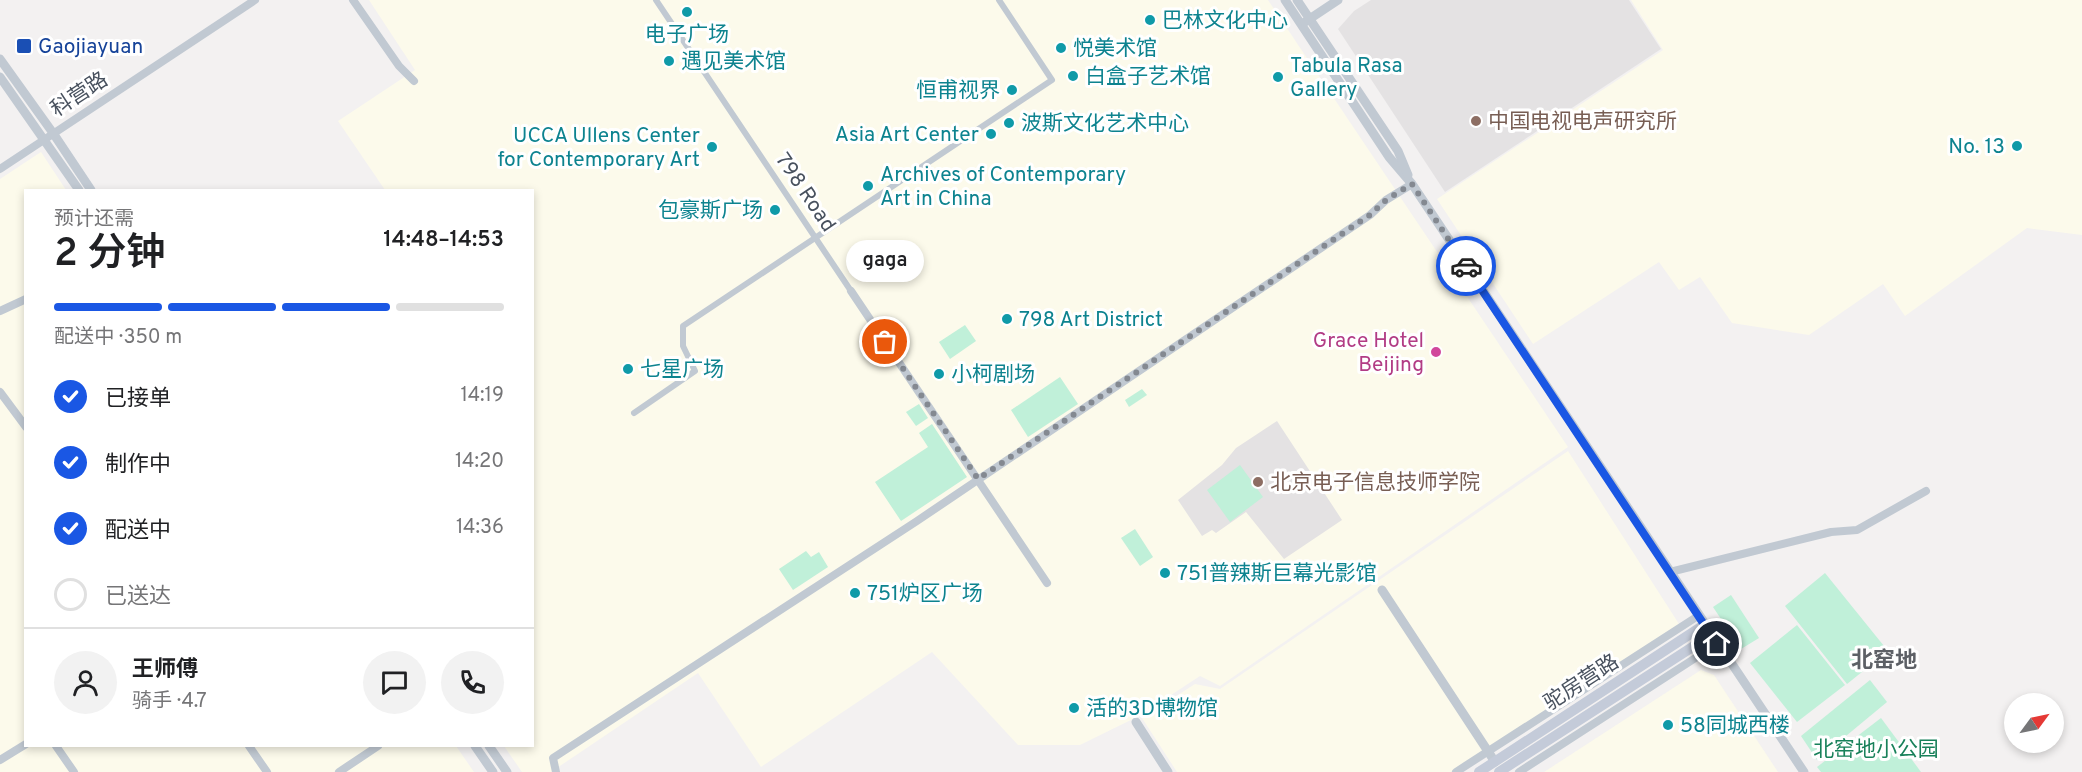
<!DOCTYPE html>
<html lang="zh">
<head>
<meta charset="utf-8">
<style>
  :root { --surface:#fff; --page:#f2f2f2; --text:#202124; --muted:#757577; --line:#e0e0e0; --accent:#1a57e4 }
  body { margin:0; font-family:Overpass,"Noto Sans SC",sans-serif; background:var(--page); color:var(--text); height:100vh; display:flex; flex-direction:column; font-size:22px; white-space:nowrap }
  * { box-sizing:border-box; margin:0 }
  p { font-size:20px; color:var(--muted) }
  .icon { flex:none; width:33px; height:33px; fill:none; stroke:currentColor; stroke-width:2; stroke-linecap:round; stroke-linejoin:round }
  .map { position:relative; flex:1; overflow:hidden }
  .sheet { position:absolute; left:24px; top:189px; width:510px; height:558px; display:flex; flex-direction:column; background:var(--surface); border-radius:0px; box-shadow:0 3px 9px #0003 }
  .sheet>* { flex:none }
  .needle { width:39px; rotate:57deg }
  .controls { position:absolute; left:2004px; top:693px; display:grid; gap:12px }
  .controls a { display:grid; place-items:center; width:60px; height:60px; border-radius:50%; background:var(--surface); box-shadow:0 3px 9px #0003; font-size:30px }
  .pin { position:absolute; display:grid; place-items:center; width:51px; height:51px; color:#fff; margin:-26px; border:3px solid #fff; border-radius:50%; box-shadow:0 2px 6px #0007 }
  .courier { position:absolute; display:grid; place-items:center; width:60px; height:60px; margin:-30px; border:4px solid #1a57e4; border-radius:50%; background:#fff; color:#222; box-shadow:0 2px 8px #0007 }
  .bubble { position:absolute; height:42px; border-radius:21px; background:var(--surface); box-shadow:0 3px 9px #0003; font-size:20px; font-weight:600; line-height:42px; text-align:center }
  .headline em { font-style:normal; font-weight:600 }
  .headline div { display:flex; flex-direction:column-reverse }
  .headline { display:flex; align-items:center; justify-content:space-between; height:102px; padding:0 30px }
  h1 { font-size:39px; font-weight:600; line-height:45px }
  .bar { display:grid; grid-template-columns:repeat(4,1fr); gap:9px 6px; align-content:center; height:72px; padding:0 30px }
  .bar i { height:8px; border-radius:4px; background:var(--line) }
  .bar .selected { background:var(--accent) }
  .bar p { grid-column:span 4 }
  .line { display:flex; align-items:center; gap:15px; padding:0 30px; border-top:2px solid var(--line) }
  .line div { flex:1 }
  .round { display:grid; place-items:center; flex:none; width:63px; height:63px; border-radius:32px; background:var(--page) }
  ol { padding:0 30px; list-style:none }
  li { display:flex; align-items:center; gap:18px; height:66px }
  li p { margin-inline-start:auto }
  li .icon { padding:6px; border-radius:50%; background:var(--accent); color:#fff; stroke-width:4 }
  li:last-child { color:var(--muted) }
  li i { width:33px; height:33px; border:3px solid var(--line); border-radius:50% }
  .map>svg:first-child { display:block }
  .commercial { fill:#fcfaeb }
  .education { fill:#e4e2e3 }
  .green { fill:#c0f0d9 }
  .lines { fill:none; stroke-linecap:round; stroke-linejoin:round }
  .pedestrian { stroke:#c1c9d2; stroke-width:6 }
  .minor { stroke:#c1c9d2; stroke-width:8 }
  .tertiary { stroke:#c1c9d2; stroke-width:9 }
  .secondary { stroke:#c4cbd9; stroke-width:10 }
  .done { stroke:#848991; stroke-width:6; stroke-dasharray:0 10.8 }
  .route { stroke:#1a57e4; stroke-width:8 }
  .culture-dot { fill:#0f9aa8; stroke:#fff; stroke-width:2 }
  .transit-dot { fill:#1a4fb4; stroke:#fff; stroke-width:2 }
  .education-dot { fill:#8d6e63; stroke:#fff; stroke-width:2 }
  .hotel-dot { fill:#d1479c; stroke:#fff; stroke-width:2 }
  .labels { text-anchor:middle; stroke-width:6; stroke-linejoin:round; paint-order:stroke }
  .culture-label { font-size:21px; fill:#0d838f; stroke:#fff; text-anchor:start }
  .transit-label { font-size:21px; fill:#164399; stroke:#fff; text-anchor:start }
  .street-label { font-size:21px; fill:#48515e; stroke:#fff }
  .education-label { font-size:21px; fill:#785e54; stroke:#fff; text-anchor:start }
  .hotel-label { font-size:21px; fill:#b23c85; stroke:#fff; text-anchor:end }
  .park-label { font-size:21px; fill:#18815a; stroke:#fff }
  .neighbourhood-label { font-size:22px; font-weight:bold; fill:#5d6066; stroke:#fff }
</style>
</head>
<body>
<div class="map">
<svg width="2082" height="772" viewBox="0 0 2082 772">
  <rect width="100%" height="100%" fill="#f3f1f1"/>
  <g class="commercial">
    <polygon points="369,0 1268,0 1568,447 1220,686 1200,676 1139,716 1080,745 1018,745 932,652 761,767 698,673 551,772 522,772 504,746 532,746 532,190 385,190 338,121 415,70"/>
    <polygon points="1631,0 2082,0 2082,235 2027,228 1905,316 1883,284 1809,335 1732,323 1700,277 1679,290 1659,262 1533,344 1437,199 1663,50"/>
    <polygon points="41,152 66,190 26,190 26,746 456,746 474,772 0,772 0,179"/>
    <polygon points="1568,451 1679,624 1453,772 1177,772 1142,718 1195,684 1220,689"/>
    <polygon points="1701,670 1714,675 1778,772 1544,772"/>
  </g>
  <g class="education">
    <polygon points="1371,0 1629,0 1661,49 1445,192 1338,29 1354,11"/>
    <polygon points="1277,421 1342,520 1284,559 1246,512 1216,533 1212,530 1202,536 1178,500 1222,465 1236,448"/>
  </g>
  <g class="green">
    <polygon points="965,325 976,341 950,359 939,342"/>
    <polygon points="1060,377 1078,404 1028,437 1011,410"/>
    <polygon points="1142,389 1147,395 1129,407 1125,400"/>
    <polygon points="919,404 928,418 916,426 906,412"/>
    <polygon points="932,424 967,477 901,521 875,482 928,447 919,433"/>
    <polygon points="1240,465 1263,497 1230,522 1207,490"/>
    <polygon points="1135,529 1153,557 1140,566 1121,538"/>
    <polygon points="806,551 811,557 819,552 828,567 793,590 779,569"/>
    <polygon points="1825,573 1888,651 1847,684 1785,606"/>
    <polygon points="1731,595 1759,638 1741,649 1713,607"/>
    <polygon points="1797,625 1845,685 1797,722 1750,663"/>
    <polygon points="1870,680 1887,702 1817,760 1801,736"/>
    <polygon points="1881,718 1921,772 1821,772 1817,767"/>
  </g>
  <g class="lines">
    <g class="pedestrian">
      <polyline points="656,0 851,291"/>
      <polyline points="634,413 695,371 683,346 683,326 1052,80 999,0"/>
    </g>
    <g class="minor">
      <polyline points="353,0 399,66 414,81"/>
      <polyline points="0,169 255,0"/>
      <polyline points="851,291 1047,583"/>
      <polyline points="0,311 26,299"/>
      <polyline points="0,392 26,427"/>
      <polyline points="1670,572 1831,532 1857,530 1926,491"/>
      <polyline points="56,746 74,772"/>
      <polyline points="249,746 267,772"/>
      <polyline points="0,760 26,744"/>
      <polyline points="339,772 378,746"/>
      <polyline points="556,772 553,758 917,521 1370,215 1386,200 1412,184"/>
      <polyline points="1456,772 1698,616"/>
      <polyline points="1519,772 1717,644"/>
    </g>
    <g class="tertiary">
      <polyline points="1285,0 1389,157 1412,184 1804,772"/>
      <polyline points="1297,0 1398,151 1408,175"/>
      <polyline points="1305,22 1338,0"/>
      <polyline points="0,59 53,133 91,190"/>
      <polyline points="0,77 79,190"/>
      <polyline points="1382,590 1495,762"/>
      <polyline points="1136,722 1168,772"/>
      <polyline points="475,746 493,772"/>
      <polyline points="489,746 507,772"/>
    </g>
    <g class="secondary">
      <polyline points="1479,772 1704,625"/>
      <polyline points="1499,772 1711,635"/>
    </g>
  </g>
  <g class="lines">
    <polyline class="done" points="885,342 978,479 1370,215 1386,200 1412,184 1466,266"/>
    <polyline class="route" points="1466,266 1717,644"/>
  </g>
  <g class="culture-dot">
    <circle cx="687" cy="12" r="6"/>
    <circle cx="1150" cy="20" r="6"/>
    <circle cx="1061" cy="48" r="6"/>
    <circle cx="669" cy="61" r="6"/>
    <circle cx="1073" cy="76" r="6"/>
    <circle cx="1278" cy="77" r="6"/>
    <circle cx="1012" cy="90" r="6"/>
    <circle cx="1009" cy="123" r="6"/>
    <circle cx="991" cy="134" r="6"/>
    <circle cx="2017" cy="146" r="6"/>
    <circle cx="712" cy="147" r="6"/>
    <circle cx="868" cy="186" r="6"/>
    <circle cx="775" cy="210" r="6"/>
    <circle cx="1007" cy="319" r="6"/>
    <circle cx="628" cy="369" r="6"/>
    <circle cx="939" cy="374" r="6"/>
    <circle cx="1165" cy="573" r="6"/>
    <circle cx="855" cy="593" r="6"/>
    <circle cx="1074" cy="708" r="6"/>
    <circle cx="1668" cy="725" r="6"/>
  </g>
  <rect class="transit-dot" x="16" y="38" width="16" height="16" rx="3"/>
  <g class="education-dot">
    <circle cx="1476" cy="121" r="6"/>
    <circle cx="1258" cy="482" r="6"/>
  </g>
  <circle class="hotel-dot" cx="1436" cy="352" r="6"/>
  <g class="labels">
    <g class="culture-label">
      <text x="1162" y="27">巴林文化中心</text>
      <text x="687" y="41" text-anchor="middle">电子广场</text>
      <text x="1073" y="55">悦·美术馆</text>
      <text x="681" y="68">遇见美术馆</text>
      <text x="1290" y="72">Tabula Rasa<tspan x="1290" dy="24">Gallery</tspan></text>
      <text x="1085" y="83">白盒子艺术馆</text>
      <text x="1000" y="97" text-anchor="end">恒甫视界</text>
      <text x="1021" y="130">波斯文化艺术中心</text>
      <text x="979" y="141" text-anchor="end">Asia Art Center</text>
      <text x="700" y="142" text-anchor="end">UCCA Ullens Center<tspan x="700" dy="24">for Contemporary Art</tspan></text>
      <text x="2005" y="153" text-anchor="end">No. 13</text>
      <text x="880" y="181">Archives of Contemporary<tspan x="880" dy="24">Art in China</tspan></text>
      <text x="763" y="217" text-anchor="end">包豪斯广场</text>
      <text x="1019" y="326">798 Art District</text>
      <text x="640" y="376">七星广场</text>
      <text x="951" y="381">小柯剧场</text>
      <text x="1177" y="580">751普辣斯巨幕光影馆</text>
      <text x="867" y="600">751炉区广场</text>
      <text x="1086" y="715">活的3D博物馆</text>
      <text x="1680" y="732">58同城西楼</text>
    </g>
    <g class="transit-label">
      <text x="38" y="53">Gaojiayuan</text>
    </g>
    <g class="street-label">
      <text transform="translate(79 94) rotate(-33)" y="7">科营路</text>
      <text transform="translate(806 192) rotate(56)" y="7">798 Road</text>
      <text transform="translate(1581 682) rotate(-33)" y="7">驼房营路</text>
    </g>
    <g class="education-label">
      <text x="1488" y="128">中国电视电声研究所</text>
      <text x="1270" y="489">北京电子信息技师学院</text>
    </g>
    <g class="hotel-label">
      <text x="1424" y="347">Grace Hotel<tspan x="1424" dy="24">Beijing</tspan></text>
    </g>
    <g class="park-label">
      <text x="1876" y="756">北窑地小公园</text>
    </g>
    <g class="neighbourhood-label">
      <text x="1884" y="667">北窑地</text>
    </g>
  </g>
</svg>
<div class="controls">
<a><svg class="needle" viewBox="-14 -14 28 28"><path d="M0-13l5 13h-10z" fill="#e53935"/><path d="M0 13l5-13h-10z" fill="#757577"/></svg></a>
</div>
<div class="pin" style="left:885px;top:342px;background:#ea580c"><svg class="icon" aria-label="bag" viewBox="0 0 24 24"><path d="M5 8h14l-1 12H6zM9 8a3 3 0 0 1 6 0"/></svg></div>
<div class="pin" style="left:1717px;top:644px;background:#1f2937"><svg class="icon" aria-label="home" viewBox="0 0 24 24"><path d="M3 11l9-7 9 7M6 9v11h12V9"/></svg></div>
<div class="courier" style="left:1466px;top:266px"><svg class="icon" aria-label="car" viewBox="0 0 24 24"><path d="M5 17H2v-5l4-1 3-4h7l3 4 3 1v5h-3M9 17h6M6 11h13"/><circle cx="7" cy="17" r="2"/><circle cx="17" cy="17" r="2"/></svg></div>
<div class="bubble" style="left:846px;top:240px;width:78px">gaga</div>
<section class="sheet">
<div class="headline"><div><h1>2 分钟</h1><p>预计还需</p></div><em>14:48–14:53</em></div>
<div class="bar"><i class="selected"></i><i class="selected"></i><i class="selected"></i><i></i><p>配送中 · 350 m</p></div>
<ol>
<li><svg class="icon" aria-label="check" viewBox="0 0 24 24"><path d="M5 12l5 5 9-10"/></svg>已接单<p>14:19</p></li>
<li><svg class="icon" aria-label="check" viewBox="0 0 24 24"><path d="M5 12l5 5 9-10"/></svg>制作中<p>14:20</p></li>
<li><svg class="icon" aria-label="check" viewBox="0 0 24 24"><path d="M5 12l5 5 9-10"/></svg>配送中<p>14:36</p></li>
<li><i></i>已送达</li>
</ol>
<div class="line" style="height:108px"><a class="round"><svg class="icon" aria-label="person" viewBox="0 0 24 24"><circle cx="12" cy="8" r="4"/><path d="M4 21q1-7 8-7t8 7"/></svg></a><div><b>王师傅</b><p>骑手 · 4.7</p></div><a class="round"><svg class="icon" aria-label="chat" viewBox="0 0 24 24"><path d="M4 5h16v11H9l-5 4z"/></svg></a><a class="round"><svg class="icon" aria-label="phone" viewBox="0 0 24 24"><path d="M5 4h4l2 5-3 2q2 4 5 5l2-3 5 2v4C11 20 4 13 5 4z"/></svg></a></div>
</section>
</div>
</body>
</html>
